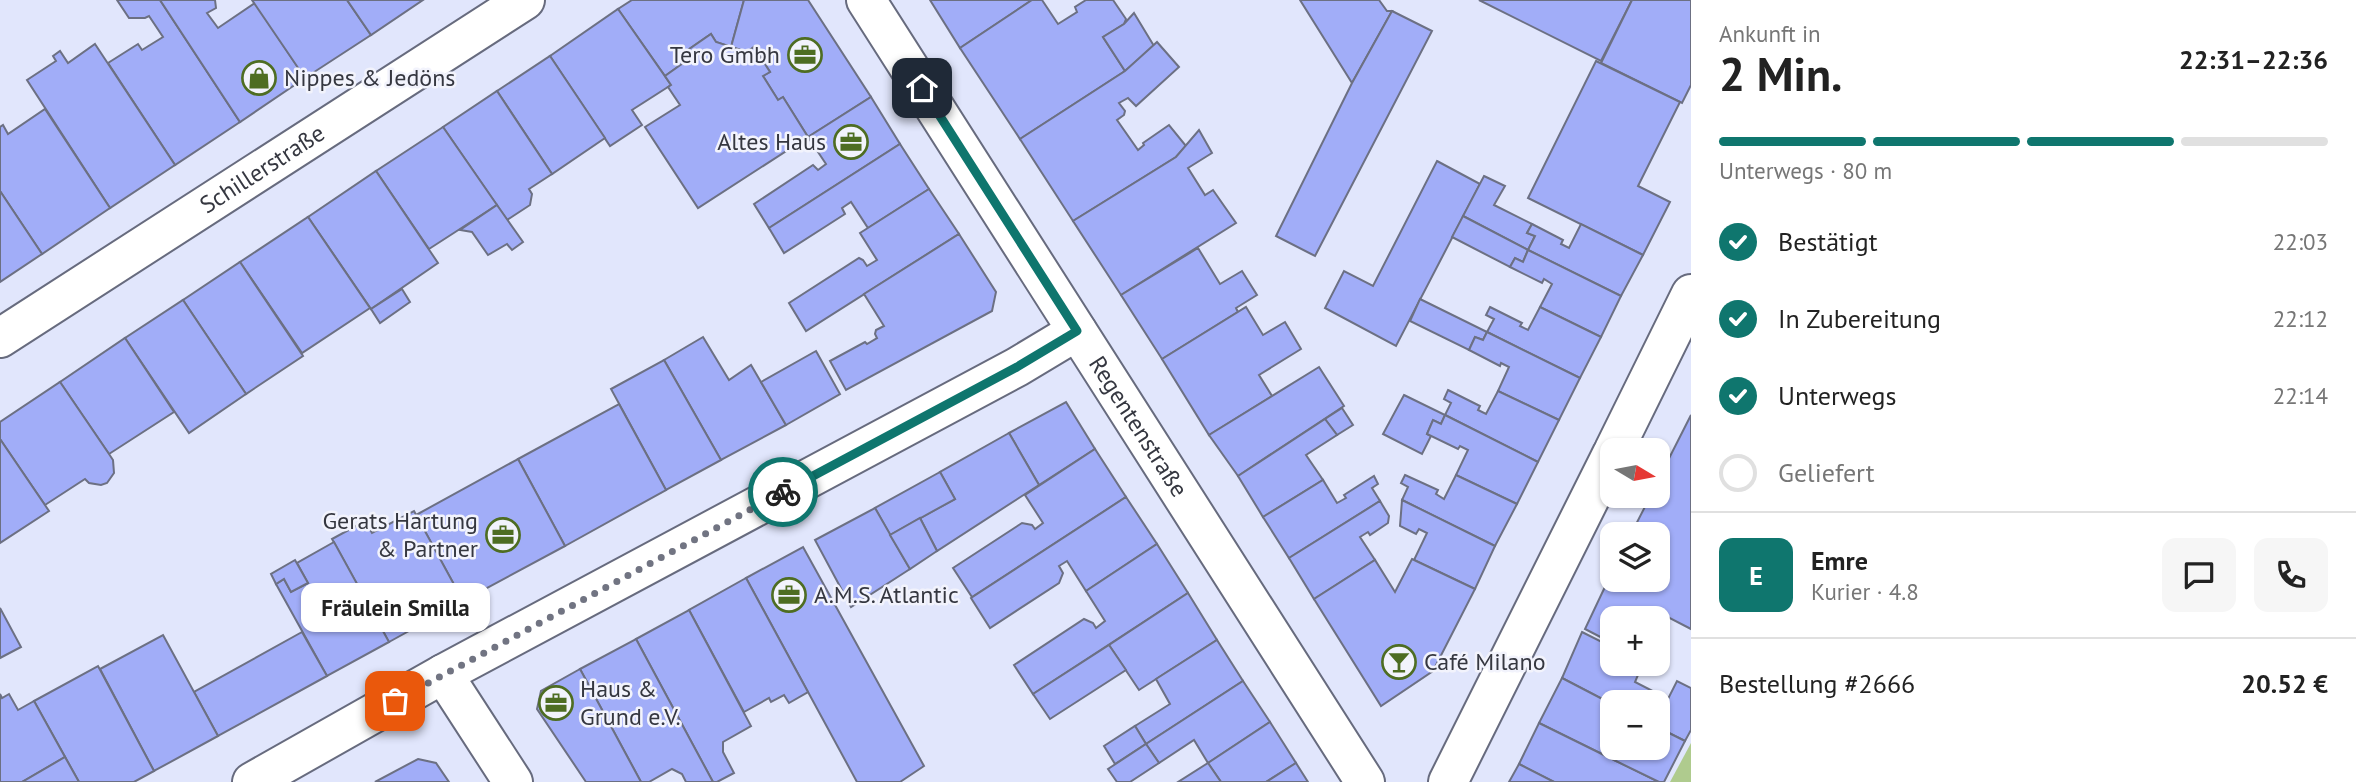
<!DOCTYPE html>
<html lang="de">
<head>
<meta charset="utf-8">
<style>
  :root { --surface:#fff; --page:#f6f6f6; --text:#222; --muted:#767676; --line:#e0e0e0; --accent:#0f766e }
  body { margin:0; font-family:"PT Sans",sans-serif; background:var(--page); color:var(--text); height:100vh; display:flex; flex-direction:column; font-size:26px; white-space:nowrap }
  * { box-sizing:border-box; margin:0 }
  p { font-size:23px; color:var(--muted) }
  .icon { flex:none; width:38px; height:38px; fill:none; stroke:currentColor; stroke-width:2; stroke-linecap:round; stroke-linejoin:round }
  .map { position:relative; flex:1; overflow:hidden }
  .drawer { display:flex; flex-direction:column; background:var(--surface); width:665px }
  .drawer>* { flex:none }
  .needle { width:46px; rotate:100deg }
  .tools { position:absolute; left:1600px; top:438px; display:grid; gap:14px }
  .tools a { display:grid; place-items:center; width:70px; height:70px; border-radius:14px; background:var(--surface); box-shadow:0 2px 5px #0004; font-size:35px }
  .pin { position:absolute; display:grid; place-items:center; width:60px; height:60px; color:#fff; margin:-30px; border-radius:14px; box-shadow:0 4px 10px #0006 }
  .courier { position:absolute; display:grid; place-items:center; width:70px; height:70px; margin:-35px; border:5px solid #0f766e; border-radius:50%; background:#fff; color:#222; box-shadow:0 2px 9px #0007 }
  .bubble { position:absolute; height:49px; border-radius:14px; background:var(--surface); box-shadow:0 2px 5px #0004; font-size:23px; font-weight:700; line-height:49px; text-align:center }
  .head em { font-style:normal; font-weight:700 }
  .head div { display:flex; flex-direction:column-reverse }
  .head { display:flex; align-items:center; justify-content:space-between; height:119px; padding:0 28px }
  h1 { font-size:46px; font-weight:700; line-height:52px }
  .bar { display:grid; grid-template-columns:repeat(4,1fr); gap:10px 7px; align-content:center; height:84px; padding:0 28px }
  .bar i { height:9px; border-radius:5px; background:var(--line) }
  .bar .on { background:var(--accent) }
  .bar p { grid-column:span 4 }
  .line { display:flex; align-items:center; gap:18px; padding:0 28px; border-top:2px solid var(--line) }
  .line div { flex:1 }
  .round { display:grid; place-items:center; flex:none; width:74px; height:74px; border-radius:14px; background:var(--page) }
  ol { padding:0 28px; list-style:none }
  li { display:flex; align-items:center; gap:21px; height:77px }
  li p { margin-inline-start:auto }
  li .icon { padding:7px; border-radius:50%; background:var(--accent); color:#fff; stroke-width:4 }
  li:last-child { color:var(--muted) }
  li i { width:38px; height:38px; border:4px solid var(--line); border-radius:50% }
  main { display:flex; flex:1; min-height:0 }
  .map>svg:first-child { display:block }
  .green { fill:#afcb8e }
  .building { fill:#a1adf8; stroke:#6c7083; stroke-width:2 }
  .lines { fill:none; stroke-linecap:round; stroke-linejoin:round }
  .street-casing { stroke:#676b7e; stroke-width:42 }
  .street { stroke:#fff; stroke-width:38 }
  .done { stroke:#717482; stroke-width:7; stroke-dasharray:0 12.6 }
  .route { stroke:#0f766e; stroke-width:9 }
  .labels { text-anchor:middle; stroke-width:5; stroke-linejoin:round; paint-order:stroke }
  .poi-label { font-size:24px; fill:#353740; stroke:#f2f3fc; text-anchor:start }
  .street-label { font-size:24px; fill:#353740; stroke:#f2f3fc }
</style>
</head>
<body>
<main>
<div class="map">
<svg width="1691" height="782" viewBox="0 0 1691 782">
  <rect width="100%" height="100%" fill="#e1e6fc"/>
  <polygon class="green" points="1691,743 1691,782 1670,782"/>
  <g class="building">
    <polygon points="117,0 160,0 240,122 175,165 108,63 138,44 142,50 163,37 149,16 145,18 129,18"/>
    <polygon points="160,0 215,0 216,8 207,13 218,28 255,3 305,78 240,122"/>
    <polygon points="252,0 347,0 371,35 305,78"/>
    <polygon points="347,0 423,0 371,35"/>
    <polygon points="632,0 744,0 731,47 716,42 711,34 682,54 686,61 665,76 618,9"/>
    <polygon points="744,0 808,0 871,97 808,137 783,97 778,100 763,76 770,72 754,47 747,52 731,47"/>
    <polygon points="930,0 1032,0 960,48"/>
    <polygon points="1032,0 1042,0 1058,24 1077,12 1075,7 1086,0 1113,0 1126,19 1124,24 1103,37 1125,71 1020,139 960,48"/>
    <polygon points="1300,0 1379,0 1387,11 1392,11 1352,83"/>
    <polygon points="1479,0 1632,0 1601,61"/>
    <polygon points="1632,0 1691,0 1691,85 1682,103 1601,63"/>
    <polygon points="618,9 671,85 632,110 642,125 610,146 550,56"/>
    <polygon points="1392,11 1432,31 1315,256 1276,236 1352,83"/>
    <polygon points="1134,13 1154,46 1125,71 1103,37 1124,24"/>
    <polygon points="711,34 716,42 747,52 754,47 770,72 763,76 778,100 783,97 808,137 698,208 645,127 680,105 668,87 671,85 665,76 686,61 682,54"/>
    <polygon points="1157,42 1179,67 1136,106 1128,98 1119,103 1125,111 1124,115 1117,120 1138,150 1144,145 1143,143 1169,125 1186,146 1176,157 1073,221 1020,139 1125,71"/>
    <polygon points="95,44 175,165 110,208 27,80 56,61 53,56 60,51 68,63"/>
    <polygon points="550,56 605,138 552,174 497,91"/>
    <polygon points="1596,61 1680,102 1638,186 1670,202 1643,255 1528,198"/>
    <polygon points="497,91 552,174 529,189 532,194 530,205 507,220 443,127"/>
    <polygon points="871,97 900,144 769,228 754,204 813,165 818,170 826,164 808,137"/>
    <polygon points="45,109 110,208 42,254 0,191 0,127 3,125 8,134"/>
    <polygon points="443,127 497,205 429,249 376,171"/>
    <polygon points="1199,130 1212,153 1188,168 1205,195 1213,190 1236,223 1121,295 1073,221 1176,157"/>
    <polygon points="900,144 929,189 868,228 851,202 842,208 845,214 784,253 769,228"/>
    <polygon points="1437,161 1480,184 1396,346 1325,308 1344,271 1373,286"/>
    <polygon points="376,171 438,263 371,309 308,217"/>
    <polygon points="1484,176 1505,186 1494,205 1532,224 1527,233 1535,236 1528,250 1463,216"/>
    <polygon points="929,189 959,234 806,331 789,303 859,258 863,260 867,266 877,260 860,233"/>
    <polygon points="0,191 42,254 0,282"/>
    <polygon points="497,205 523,242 512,250 507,244 488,255 472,232 460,230"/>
    <polygon points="1463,216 1528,250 1523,262 1515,258 1510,267 1452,237"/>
    <polygon points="308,217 370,308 302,353 240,262"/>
    <polygon points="1532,224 1563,240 1561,244 1569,248 1581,224 1643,255 1621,296 1528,250 1535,236 1527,233"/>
    <polygon points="959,234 996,292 992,311 846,390 830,361 865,342 867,344 877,338 875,334 876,330 884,326 864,294"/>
    <polygon points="1198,248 1220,284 1242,271 1257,295 1236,308 1238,312 1162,359 1121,295"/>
    <polygon points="1528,250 1621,296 1601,337 1540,307 1552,284 1544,279 1542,283 1510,267 1515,258 1523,262"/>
    <polygon points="240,262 303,356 246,394 183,300"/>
    <polygon points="402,289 410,302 380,323 371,309"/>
    <polygon points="1420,299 1487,332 1483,340 1475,337 1469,350 1410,321"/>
    <polygon points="183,300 246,394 189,433 125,338"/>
    <polygon points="1246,307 1263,335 1285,322 1301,349 1259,375 1272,396 1209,435 1162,359"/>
    <polygon points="1490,307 1522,323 1520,326 1528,330 1540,307 1601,337 1580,378 1487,332 1494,319 1486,315"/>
    <polygon points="1487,332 1580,378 1559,420 1498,391 1509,367 1501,363 1500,366 1469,350 1475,337 1483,340"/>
    <polygon points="703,337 729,380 751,365 786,425 721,460 664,360"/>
    <polygon points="125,338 174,412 109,454 60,382"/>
    <polygon points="816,351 840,394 786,425 761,382"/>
    <polygon points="664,360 721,460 666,490 611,389"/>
    <polygon points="1319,367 1344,406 1238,476 1209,435"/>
    <polygon points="60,382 109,454 113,460 114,473 107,483 101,485 89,483 85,479 45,505 0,439 0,422"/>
    <polygon points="1448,390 1480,406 1478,410 1486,414 1498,391 1559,420 1538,462 1445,415 1451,403 1444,399"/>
    <polygon points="1404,395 1445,415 1441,424 1433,420 1427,434 1431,436 1422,454 1383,434"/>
    <polygon points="1066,402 1095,449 1039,485 1009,433"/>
    <polygon points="619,404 666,490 565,546 518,459"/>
    <polygon points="1342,408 1353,425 1337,435 1325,419"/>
    <polygon points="1445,415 1538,462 1517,504 1456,475 1468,450 1460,446 1458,449 1427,434 1433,420 1441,424"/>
    <polygon points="1691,415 1691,629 1666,616 1657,633 1657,618 1612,618 1612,643 1585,629 1612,572 1612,579 1657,579 1657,534 1631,534 1651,495 1657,495 1657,482"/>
    <polygon points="1325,419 1337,435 1306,455 1323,480 1263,517 1238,476"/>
    <polygon points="1009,433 1039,485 937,551 920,518 955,499 940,472"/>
    <polygon points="0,439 49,511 0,543"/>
    <polygon points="1095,449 1126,497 972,597 953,568 1022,523 1032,525 1035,529 1043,523 1025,495"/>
    <polygon points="518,459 565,546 463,601 416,515"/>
    <polygon points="940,472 955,499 890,535 875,508"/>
    <polygon points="1405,475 1438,490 1436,494 1444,499 1456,475 1517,504 1495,546 1402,500 1408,487 1401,483"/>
    <polygon points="1374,476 1378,484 1372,488 1380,501 1289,558 1263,517 1323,480 1337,503 1346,498 1344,495"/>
    <polygon points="1126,497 1157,544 1086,591 1067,561 1059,566 1063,573 1059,583 990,628 971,598"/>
    <polygon points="1402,500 1495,546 1475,589 1414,560 1427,533 1419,529 1416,534 1400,526"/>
    <polygon points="1380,501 1389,516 1388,523 1370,535 1368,532 1360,537 1375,560 1314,599 1289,558"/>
    <polygon points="875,508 910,569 851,607 815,540"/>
    <polygon points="414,511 463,601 389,642 332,539 365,521 372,533"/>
    <polygon points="920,518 937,551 910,569 890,535"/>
    <polygon points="334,542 389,642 327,676 276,584 284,579 291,592 308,583 297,563"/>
    <polygon points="1157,544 1188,593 1033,694 1014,665 1084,619 1093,623 1096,628 1105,621 1086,591"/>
    <polygon points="803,547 924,766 900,782 857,782 746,578"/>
    <polygon points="1412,559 1475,589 1433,671 1381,706 1314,599 1375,560 1395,592"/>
    <polygon points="295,560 308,583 291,592 284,579 276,584 271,574"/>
    <polygon points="746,578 808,692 789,703 784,695 771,702 769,698 744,712 689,610"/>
    <polygon points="1188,593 1217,640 1139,690 1109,645"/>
    <polygon points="0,608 21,647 0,658"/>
    <polygon points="689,610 751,726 723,742 723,752 734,773 717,782 713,782 636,639"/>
    <polygon points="302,632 327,676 218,736 194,692"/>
    <polygon points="1582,632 1612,647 1612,663 1643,663 1635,682 1668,699 1677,681 1691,688 1691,730 1685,741 1657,727 1657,702 1612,702 1612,704 1562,678"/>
    <polygon points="163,635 218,736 154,771 100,669"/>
    <polygon points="636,639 713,782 686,782 682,774 672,769 649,782 641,782 580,669"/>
    <polygon points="1217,640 1243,681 1146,744 1135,726 1170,704 1156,679"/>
    <polygon points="1109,645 1126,670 1050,719 1033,694"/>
    <polygon points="98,666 154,771 134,782 79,782 34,701"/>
    <polygon points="580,669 641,782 586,782 537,709 541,691"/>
    <polygon points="1562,678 1612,704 1612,747 1620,747 1614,760 1539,723"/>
    <polygon points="1243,681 1270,722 1208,763 1194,740 1159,763 1146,744"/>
    <polygon points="0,694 2,698 9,694 18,710 34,701 65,757 22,782 0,782"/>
    <polygon points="1270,722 1296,763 1266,782 1221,782 1208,763"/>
    <polygon points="1539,723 1614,760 1659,782 1554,782 1519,764"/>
    <polygon points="1135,726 1146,744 1115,764 1104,746"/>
    <polygon points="1657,727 1685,741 1664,782 1659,782 1614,760 1620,747 1657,747"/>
    <polygon points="1146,744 1159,763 1130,782 1117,782 1108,769"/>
    <polygon points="65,757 79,782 22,782"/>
    <polygon points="418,759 436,763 449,782 375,782"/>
    <polygon points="1208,763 1221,782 1178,782"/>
    <polygon points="1296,763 1308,782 1266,782"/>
    <polygon points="1519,764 1554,782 1509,782"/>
  </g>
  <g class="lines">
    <g class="street-casing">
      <g id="street">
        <path id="s1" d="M866,0L1365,782"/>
        <path id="s2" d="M0,338L525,0"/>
        <polyline points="1614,450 1691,294"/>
        <polyline points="443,674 513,782"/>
        <polyline points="252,782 443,674 1017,367 1077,331"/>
        <polyline points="1448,782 1612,454"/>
      </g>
    </g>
    <use href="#street" class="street"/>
  </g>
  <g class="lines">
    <polyline class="done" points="395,701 783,492"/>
    <polyline class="route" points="783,492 1017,367 1077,331 922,88"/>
  </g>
  <defs>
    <g id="office-ring" transform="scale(1.75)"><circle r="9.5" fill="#f2f3fc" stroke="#4e6d22" stroke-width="1.5"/><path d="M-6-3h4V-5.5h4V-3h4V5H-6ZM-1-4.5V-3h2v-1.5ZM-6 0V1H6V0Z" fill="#4e6d22"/></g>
    <g id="shop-ring" transform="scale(1.75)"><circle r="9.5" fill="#f2f3fc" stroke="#4e6d22" stroke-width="1.5"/><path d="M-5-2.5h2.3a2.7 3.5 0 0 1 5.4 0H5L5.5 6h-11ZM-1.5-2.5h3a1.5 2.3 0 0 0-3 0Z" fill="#4e6d22"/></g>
    <g id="bar-ring" transform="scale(1.75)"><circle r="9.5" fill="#f2f3fc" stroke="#4e6d22" stroke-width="1.5"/><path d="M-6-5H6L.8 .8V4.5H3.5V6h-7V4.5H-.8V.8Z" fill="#4e6d22"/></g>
  </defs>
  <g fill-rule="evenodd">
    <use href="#office-ring" x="805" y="55"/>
    <use href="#shop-ring" x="259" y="78"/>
    <use href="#office-ring" x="851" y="142"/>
    <use href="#office-ring" x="503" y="535"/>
    <use href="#office-ring" x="789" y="595"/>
    <use href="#bar-ring" x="1399" y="662"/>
    <use href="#office-ring" x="556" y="703"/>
  </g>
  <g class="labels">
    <g class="poi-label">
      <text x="780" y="63" text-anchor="end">Tero Gmbh</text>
      <text x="284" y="86">Nippes &amp; Jedöns</text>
      <text x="826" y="150" text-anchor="end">Altes Haus</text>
      <text x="478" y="529" text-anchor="end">Gerats Hartung<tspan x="478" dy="28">&amp; Partner</tspan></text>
      <text x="814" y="603">A.M.S. Atlantic</text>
      <text x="1424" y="670">Café Milano</text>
      <text x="580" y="697">Haus &amp;<tspan x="580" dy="28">Grund e.V.</tspan></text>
    </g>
    <g class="street-label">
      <text dy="8" stroke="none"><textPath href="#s2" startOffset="312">Schillerstraße</textPath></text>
      <text dy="8" stroke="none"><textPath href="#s1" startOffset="506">Regentenstraße</textPath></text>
    </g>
  </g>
</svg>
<div class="tools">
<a><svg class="needle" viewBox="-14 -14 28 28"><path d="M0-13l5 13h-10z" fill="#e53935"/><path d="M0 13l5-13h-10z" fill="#767676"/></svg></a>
<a><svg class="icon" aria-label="layers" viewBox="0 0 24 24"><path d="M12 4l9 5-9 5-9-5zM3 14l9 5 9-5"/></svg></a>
<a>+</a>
<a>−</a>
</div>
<div class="pin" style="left:395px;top:701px;background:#ea580c"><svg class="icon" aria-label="bag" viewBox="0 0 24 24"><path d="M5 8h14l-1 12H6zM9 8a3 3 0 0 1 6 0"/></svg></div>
<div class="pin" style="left:922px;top:88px;background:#1f2937"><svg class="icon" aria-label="home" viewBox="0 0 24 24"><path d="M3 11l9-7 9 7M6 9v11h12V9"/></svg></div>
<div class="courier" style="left:783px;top:492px"><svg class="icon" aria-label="bike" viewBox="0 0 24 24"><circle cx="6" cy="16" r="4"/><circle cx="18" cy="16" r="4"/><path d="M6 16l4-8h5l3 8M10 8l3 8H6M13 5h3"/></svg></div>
<div class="bubble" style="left:301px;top:583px;width:189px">Fräulein Smilla</div>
</div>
<section class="drawer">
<div class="head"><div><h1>2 Min.</h1><p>Ankunft in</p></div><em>22:31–22:36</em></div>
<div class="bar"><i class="on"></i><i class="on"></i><i class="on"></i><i></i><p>Unterwegs · 80 m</p></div>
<ol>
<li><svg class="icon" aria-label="check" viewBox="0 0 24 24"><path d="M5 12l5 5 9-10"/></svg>Bestätigt<p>22:03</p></li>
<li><svg class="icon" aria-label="check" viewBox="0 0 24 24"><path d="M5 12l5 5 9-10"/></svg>In Zubereitung<p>22:12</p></li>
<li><svg class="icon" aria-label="check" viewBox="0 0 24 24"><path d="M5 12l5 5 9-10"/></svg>Unterwegs<p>22:14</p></li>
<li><i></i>Geliefert</li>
</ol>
<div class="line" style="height:126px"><b class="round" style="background:var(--accent);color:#fff">E</b><div><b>Emre</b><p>Kurier · 4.8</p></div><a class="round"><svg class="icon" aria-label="chat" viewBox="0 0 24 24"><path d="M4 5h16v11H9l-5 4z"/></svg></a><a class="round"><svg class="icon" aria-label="phone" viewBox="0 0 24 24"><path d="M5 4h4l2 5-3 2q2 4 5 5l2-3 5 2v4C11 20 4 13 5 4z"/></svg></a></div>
<div class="line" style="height:91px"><div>Bestellung #2666</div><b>20.52 €</b></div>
</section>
</main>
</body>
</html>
